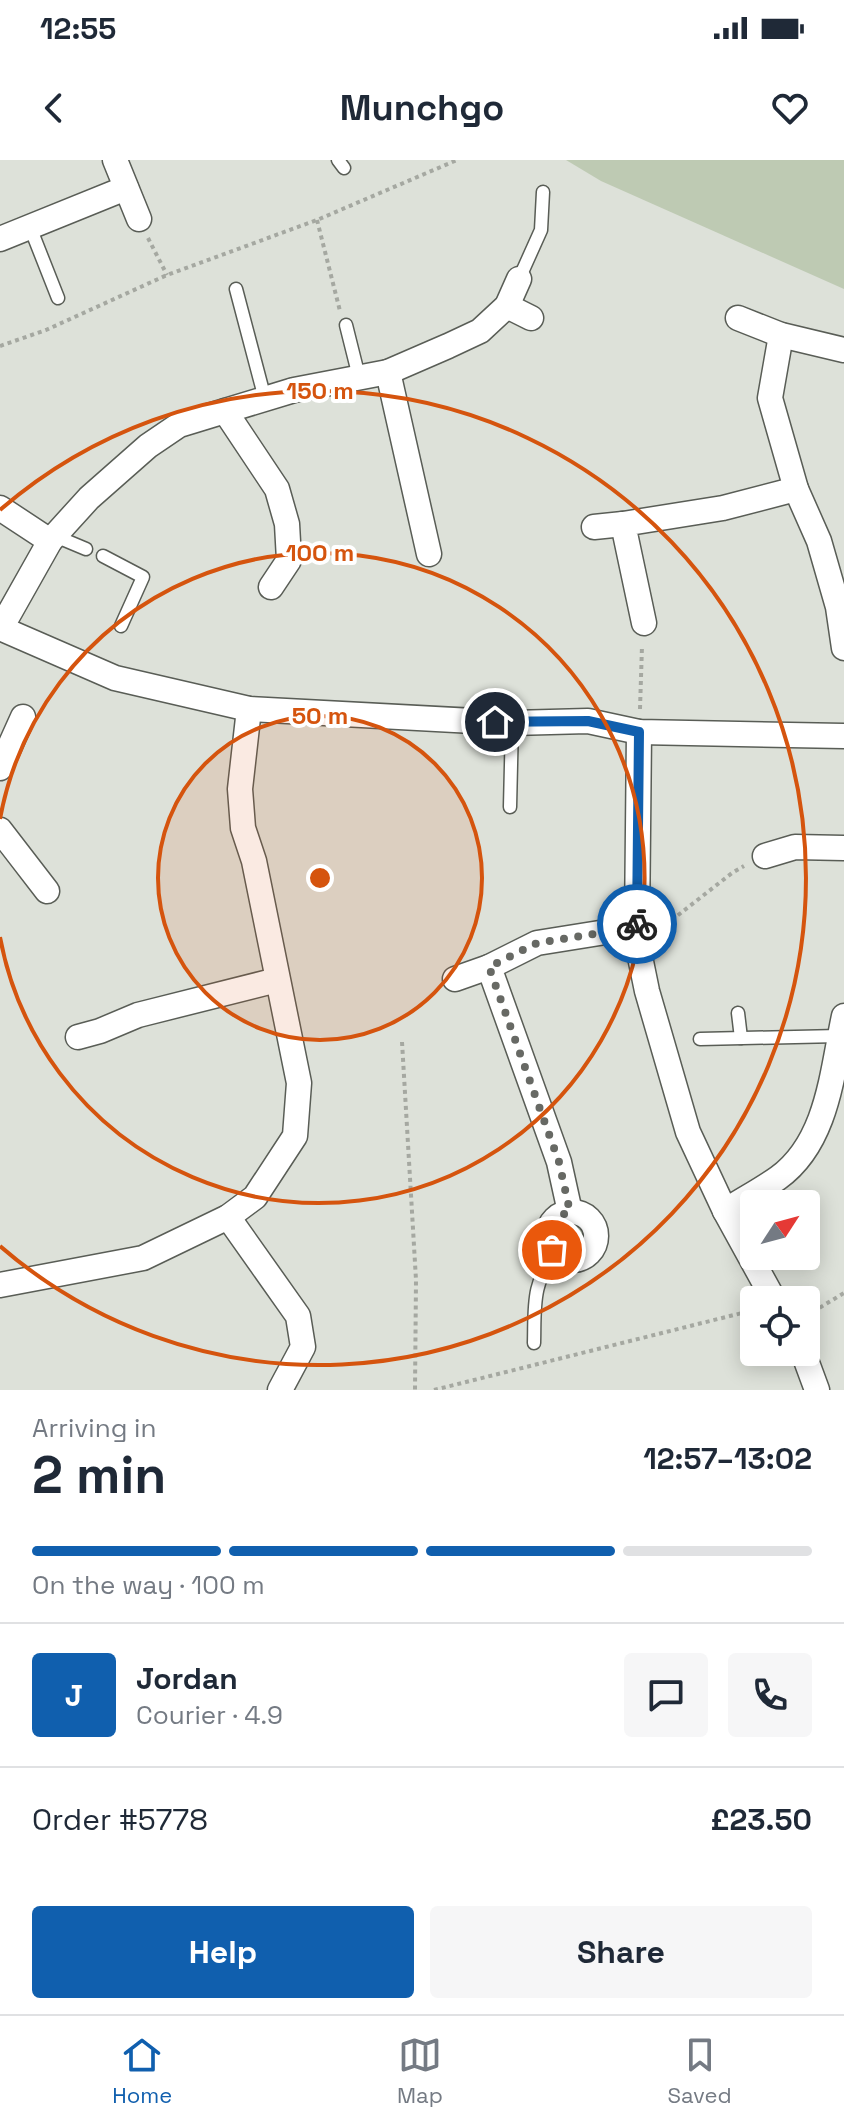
<!DOCTYPE html>
<html lang="en">
<head>
<meta charset="utf-8">
<style>
  :root { --surface:#fff; --page:#f6f6f7; --text:#1f2937; --muted:#747a83; --line:#e0e1e3; --accent:#105fae }
  body { margin:0; font-family:"Space Grotesk",sans-serif; background:var(--page); color:var(--text); height:100vh; display:flex; flex-direction:column; font-size:30px; white-space:nowrap }
  * { box-sizing:border-box; margin:0 }
  p { font-size:26px; color:var(--muted) }
  .icon { flex:none; width:44px; height:44px; fill:none; stroke:currentColor; stroke-width:2; stroke-linecap:round; stroke-linejoin:round }
  .map { position:relative; height:1230px; overflow:hidden }
  .drawer { display:flex; flex-direction:column; background:var(--surface); flex:1 }
  .drawer>* { flex:none }
  .needle { width:52px; rotate:54deg }
  .tools { position:absolute; left:740px; top:1030px; display:grid; gap:16px }
  .tools a { display:grid; place-items:center; width:80px; height:80px; border-radius:8px; background:var(--surface); box-shadow:0 4px 20px #0003; font-size:40px }
  .pin { position:absolute; display:grid; place-items:center; width:68px; height:68px; color:#fff; margin:-34px; border:4px solid #fff; border-radius:50%; box-shadow:0 2px 8px #0007 }
  .courier { position:absolute; display:grid; place-items:center; width:80px; height:80px; margin:-40px; border:6px solid #105fae; border-radius:50%; background:#fff; color:#222; box-shadow:0 2px 10px #0007 }
  .headline em { font-style:normal; font-weight:700 }
  .headline div { display:flex; flex-direction:column-reverse }
  .headline { display:flex; align-items:center; justify-content:space-between; height:136px; padding:0 32px }
  h1 { font-size:52px; font-weight:700; line-height:60px }
  .bar { display:grid; grid-template-columns:repeat(4,1fr); gap:12px 8px; align-content:center; height:96px; padding:0 32px }
  .bar i { height:10px; border-radius:6px; background:var(--line) }
  .bar .selected { background:var(--accent) }
  .bar p { grid-column:span 4 }
  .line { display:flex; align-items:center; gap:20px; padding:0 32px; border-top:2px solid var(--line) }
  .line div { flex:1 }
  .round { display:grid; place-items:center; flex:none; width:84px; height:84px; border-radius:8px; background:var(--page) }
  .primary-button { display:flex; gap:16px; margin-top:auto; padding:16px 32px }
  .primary-button a { flex:1; height:92px; border-radius:8px; background:var(--accent); color:#fff; font-size:32px; font-weight:700; line-height:92px; text-align:center }
  .primary-button a+a { background:var(--page); color:var(--text) }
  .status { display:flex; justify-content:space-between; align-items:center; height:56px; padding:0 40px; background:var(--surface); direction:ltr }
  .status svg { height:22px; fill:currentColor }
  header { display:flex; justify-content:space-between; align-items:center; height:104px; padding:0 32px; background:var(--surface); font-size:36px; font-weight:700 }
  .dock { display:flex; justify-content:space-around; align-items:center; height:112px; border-top:2px solid var(--line); background:var(--surface); font-size:22px; color:var(--muted) }
  .dock a { display:grid; justify-items:center; gap:4px }
  .dock .selected { color:var(--accent) }
  .map>svg:first-child { display:block }
  .green { fill:#becab3 }
  .lines { fill:none; stroke-linecap:round; stroke-linejoin:round }
  .service-casing { stroke:#595d56; stroke-width:15 }
  .minor-casing { stroke:#595d56; stroke-width:27 }
  .path { stroke:#a5a8a1; stroke-width:4; stroke-dasharray:4 4; stroke-linecap:butt }
  .service { stroke:#fff; stroke-width:12 }
  .minor { stroke:#fff; stroke-width:24 }
  .done { stroke:#676964; stroke-width:8; stroke-dasharray:0 14.4 }
  .route { stroke:#105fae; stroke-width:10 }
  .ring { fill:none; stroke:#d5540e; stroke-width:4 }
  .centre { fill:#d5540e; stroke:#fff; stroke-width:4 }
  .ring-label { font-size:24px; text-anchor:middle; font-weight:bold; fill:#d5540e; stroke:#fff; stroke-width:8; stroke-linejoin:round; paint-order:stroke }
</style>
</head>
<body>
<div class="status"><b>12:55</b><svg viewBox="0 0 49 12"><path d="M0 12V9h3v3zM5 12V6h3v6zM10 12V3h3v9zM15 12V0h3v12zM26 1h20v11H26zM47 4h2v5h-2z"/></svg></div>
<header><svg class="icon" aria-label="back" viewBox="0 0 24 24"><path d="M15 5l-7 7 7 7"/></svg>Munchgo<svg class="icon" aria-label="heart" viewBox="0 0 24 24"><path d="M12 20l-8-8c-3-5 5-10 8-4 3-6 11-1 8 4z"/></svg></header>
<div class="map">
<svg width="844" height="1230" viewBox="0 0 844 1230">
  <rect width="100%" height="100%" fill="#dde1d9"/>
  <g class="green">
    <polygon points="566,0 844,0 844,129 601,21"/>
    <circle cx="574" cy="1076" r="14"/>
  </g>
  <g class="lines">
    <g class="service-casing">
      <g id="service">
        <polyline points="338,0 344,8"/>
        <polyline points="30,67 58,138"/>
        <polyline points="519,119 541,70 543,32"/>
        <polyline points="236,129 265,239"/>
        <polyline points="346,165 359,217"/>
        <polyline points="55,376 86,389"/>
        <polyline points="103,396 143,417 121,466"/>
        <polyline points="510,647 512,563"/>
        <polyline points="738,853 741,878"/>
        <polyline points="700,879 839,876"/>
        <path d="M534,1183C535,1151 531,1118 557,1096"/>
      </g>
    </g>
    <g class="minor-casing">
      <g id="minor">
        <polyline points="115,0 139,59"/>
        <polyline points="0,79 126,28"/>
        <polyline points="507,146 531,158"/>
        <polyline points="738,158 781,175 844,190"/>
        <polyline points="781,175 770,238 796,329 819,381 838,447 844,488"/>
        <polyline points="388,212 429,394"/>
        <polyline points="225,251 277,329 287,364 289,400 271,427"/>
        <polyline points="0,348 50,381"/>
        <polyline points="594,367 623,364"/>
        <polyline points="644,463 623,364 723,348 796,329"/>
        <polyline points="0,468 115,518 249,549 512,563 588,561 639,572 844,576"/>
        <polyline points="1,468 50,381 89,338 148,286 179,265 294,230 388,212 448,186 480,171 507,146 519,119"/>
        <polyline points="639,572 637,767 638,787 647,831 688,972 725,1051 774,1140"/>
        <polyline points="0,608 23,557"/>
        <polyline points="0,670 47,731"/>
        <polyline points="765,696 795,687 844,688"/>
        <polyline points="455,819 489,807"/>
        <polyline points="78,877 100,871 138,855 277,820"/>
        <path d="M725,1051C742,1040 761,1030 778,1018C828,982 832,912 844,856"/>
        <circle cx="572" cy="1076" r="24"/>
        <polyline points="570,1052 559,1002 489,807 537,783 637,767"/>
        <polyline points="228,1057 298,1156 303,1187 280,1230"/>
        <polyline points="0,1125 143,1098 228,1057 255,1037 295,976 299,923 254,701 243,668 240,629 249,549"/>
        <polyline points="803,1192 817,1230"/>
      </g>
    </g>
    <g class="path">
      <polyline points="317,60 340,151"/>
      <polyline points="148,78 167,115"/>
      <polyline points="0,186 46,170 167,115 317,60 457,0"/>
      <polyline points="640,549 642,486"/>
      <polyline points="659,770 732,713 744,706"/>
      <polyline points="402,882 416,1120 415,1230"/>
      <polyline points="806,1156 844,1133"/>
      <polyline points="434,1230 754,1150"/>
    </g>
    <use href="#service" class="service"/>
    <use href="#minor" class="minor"/>
  </g>
  <g class="lines">
    <path class="done" d="M552,1090C543,1073 551,1057 570,1052L559,1002L489,807L537,783L637,767V764"/>
    <polyline class="route" points="495,562 588,561 639,572 637,764"/>
  </g>
  <circle cx="320" cy="718" r="162" fill="#d5540e" fill-opacity=".12"/>
  <g class="ring">
    <circle cx="320" cy="718" r="162"/>
    <path d="M0 659A325 325 0 1 1 0 777"/>
    <path d="M0 350A487 487 0 1 1 0 1086"/>
  </g>
  <circle cx="320" cy="718" r="12" class="centre"/>
  <g class="ring-label">
    <text x="320" y="239">150 m</text>
    <text x="320" y="401">100 m</text>
    <text x="320" y="564">50 m</text>
  </g>
</svg>
<div class="tools">
<a><svg class="needle" viewBox="-14 -14 28 28"><path d="M0-13l5 13h-10z" fill="#e53935"/><path d="M0 13l5-13h-10z" fill="#747a83"/></svg></a>
<a><svg class="icon" aria-label="locate" viewBox="0 0 24 24"><circle cx="12" cy="12" r="6"/><path d="M12 2v4M12 18v4M2 12h4M18 12h4"/></svg></a>
</div>
<div class="pin" style="left:552px;top:1090px;background:#ea580c"><svg class="icon" aria-label="bag" viewBox="0 0 24 24"><path d="M5 8h14l-1 12H6zM9 8a3 3 0 0 1 6 0"/></svg></div>
<div class="pin" style="left:495px;top:562px;background:#1f2937"><svg class="icon" aria-label="home" viewBox="0 0 24 24"><path d="M3 11l9-7 9 7M6 9v11h12V9"/></svg></div>
<div class="courier" style="left:637px;top:764px"><svg class="icon" aria-label="bike" viewBox="0 0 24 24"><circle cx="6" cy="16" r="4"/><circle cx="18" cy="16" r="4"/><path d="M6 16l4-8h5l3 8M10 8l3 8H6M13 5h3"/></svg></div>
</div>
<section class="drawer">
<div class="headline"><div><h1>2 min</h1><p>Arriving in</p></div><em>12:57–13:02</em></div>
<div class="bar"><i class="selected"></i><i class="selected"></i><i class="selected"></i><i></i><p>On the way · 100 m</p></div>
<div class="line" style="height:144px"><b class="round" style="background:var(--accent);color:#fff">J</b><div><b>Jordan</b><p>Courier · 4.9</p></div><a class="round"><svg class="icon" aria-label="chat" viewBox="0 0 24 24"><path d="M4 5h16v11H9l-5 4z"/></svg></a><a class="round"><svg class="icon" aria-label="phone" viewBox="0 0 24 24"><path d="M5 4h4l2 5-3 2q2 4 5 5l2-3 5 2v4C11 20 4 13 5 4z"/></svg></a></div>
<div class="line" style="height:104px"><div>Order #5778</div><b>£23.50</b></div>
<div class="primary-button"><a>Help</a><a>Share</a></div>
</section>
<nav class="dock">
<a class="selected"><svg class="icon" aria-label="home" viewBox="0 0 24 24"><path d="M3 11l9-7 9 7M6 9v11h12V9"/></svg>Home</a>
<a><svg class="icon" aria-label="map" viewBox="0 0 24 24"><path d="M3 6l6-2 6 2 6-2v14l-6 2-6-2-6 2zM9 4v14M15 6v14"/></svg>Map</a>
<a><svg class="icon" aria-label="saved" viewBox="0 0 24 24"><path d="M7 4h10v16l-5-4-5 4z"/></svg>Saved</a>
</nav>
</body>
</html>
